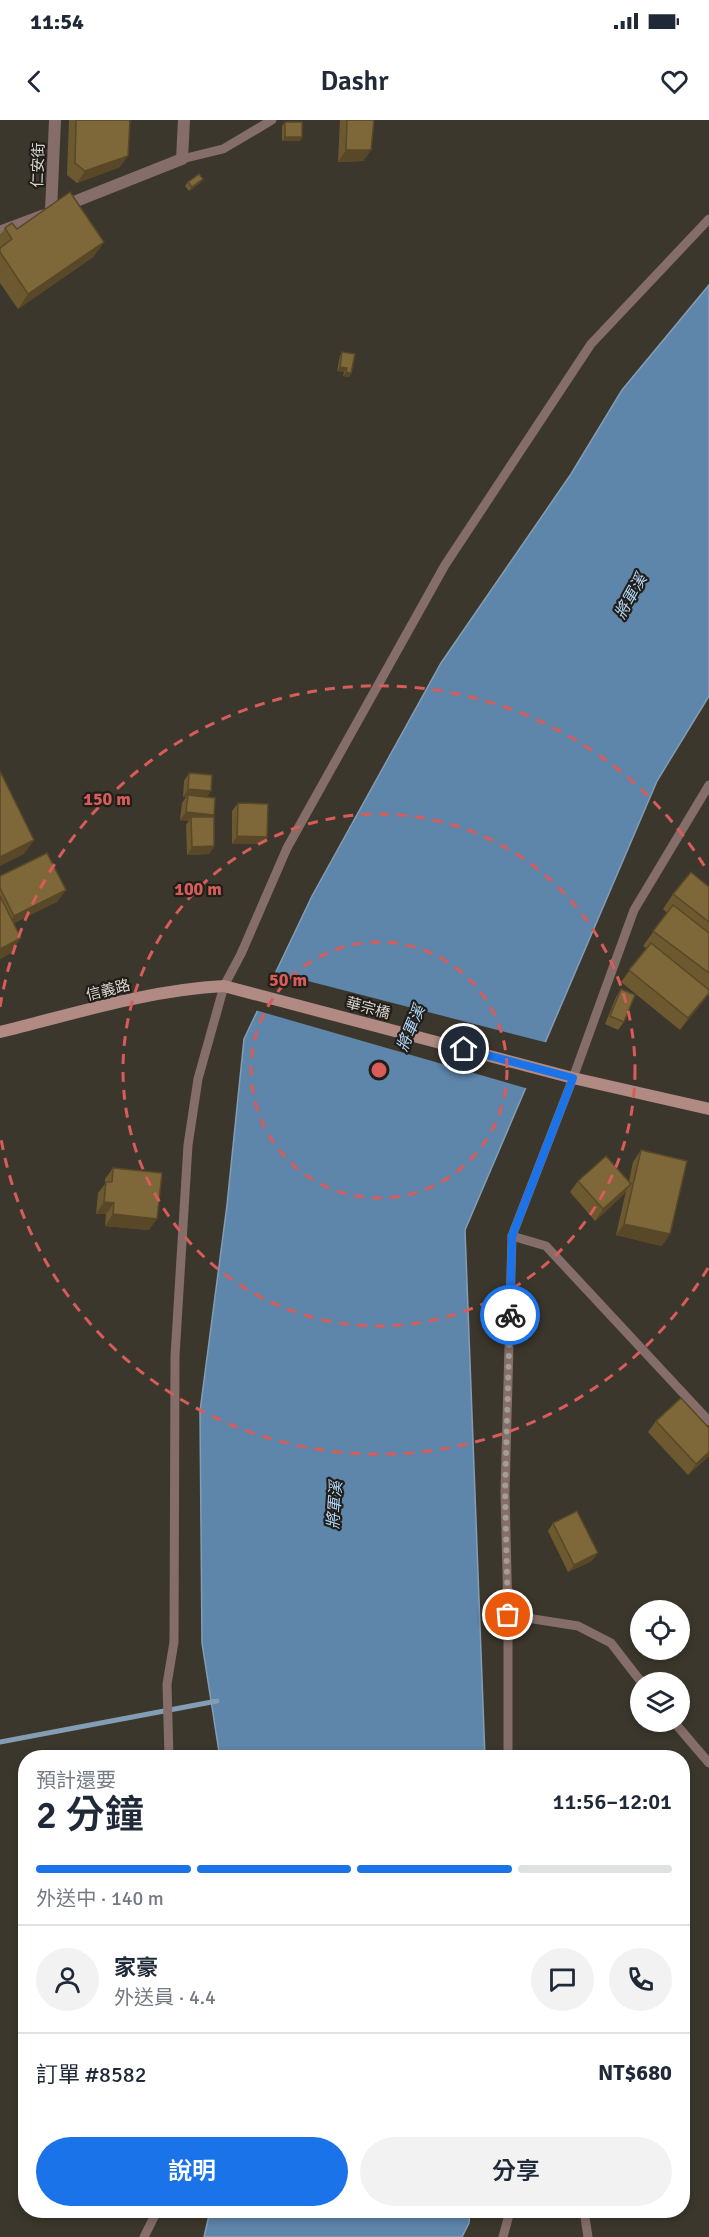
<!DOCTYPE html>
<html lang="zh-TW">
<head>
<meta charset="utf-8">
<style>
  :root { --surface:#fff; --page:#f2f2f3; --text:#1f2937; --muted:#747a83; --line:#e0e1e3; --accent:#1a73e8 }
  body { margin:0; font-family:Signika,"Noto Sans TC",sans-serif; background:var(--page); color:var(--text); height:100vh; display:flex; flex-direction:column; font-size:22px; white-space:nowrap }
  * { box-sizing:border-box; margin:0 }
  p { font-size:20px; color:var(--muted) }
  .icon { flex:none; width:33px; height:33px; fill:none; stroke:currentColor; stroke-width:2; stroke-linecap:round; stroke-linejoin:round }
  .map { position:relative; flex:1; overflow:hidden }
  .panel { position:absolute; left:18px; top:1630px; width:672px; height:468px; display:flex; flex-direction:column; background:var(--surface); border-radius:24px; box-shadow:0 3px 9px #0003 }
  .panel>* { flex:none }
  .fabs { position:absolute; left:630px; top:1480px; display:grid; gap:12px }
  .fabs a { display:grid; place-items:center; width:60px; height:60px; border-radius:50%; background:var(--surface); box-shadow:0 3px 9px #0003; font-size:30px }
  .pin { position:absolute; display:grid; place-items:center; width:51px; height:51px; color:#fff; margin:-26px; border:3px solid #fff; border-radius:50%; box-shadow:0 2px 6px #0007 }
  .courier { position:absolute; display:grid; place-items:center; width:60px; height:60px; margin:-30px; border:4px solid #1a73e8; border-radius:50%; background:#fff; color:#222; box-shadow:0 2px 8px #0007 }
  .overview em { font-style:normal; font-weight:600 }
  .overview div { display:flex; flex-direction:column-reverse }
  .overview { display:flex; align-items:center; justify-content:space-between; height:102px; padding:0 18px }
  h1 { font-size:39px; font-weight:600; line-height:45px }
  .bar { display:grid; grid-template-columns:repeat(4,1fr); gap:9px 6px; align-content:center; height:72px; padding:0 18px }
  .bar i { height:8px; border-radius:4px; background:var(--line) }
  .bar .selected { background:var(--accent) }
  .bar p { grid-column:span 4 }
  .line { display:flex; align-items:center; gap:15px; padding:0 18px; border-top:2px solid var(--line) }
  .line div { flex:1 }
  .round { display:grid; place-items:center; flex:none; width:63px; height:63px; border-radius:32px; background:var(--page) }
  .action { display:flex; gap:12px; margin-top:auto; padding:12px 18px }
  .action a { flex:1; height:69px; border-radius:36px; background:var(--accent); color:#fff; font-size:24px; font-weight:600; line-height:69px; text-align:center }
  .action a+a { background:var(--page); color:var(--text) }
  .status { display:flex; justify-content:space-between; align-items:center; height:42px; padding:0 30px; background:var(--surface); direction:ltr }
  .status svg { height:16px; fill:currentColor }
  header { display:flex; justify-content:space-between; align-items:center; height:78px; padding:0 18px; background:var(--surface); font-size:27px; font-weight:600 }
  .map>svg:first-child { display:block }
  .water { fill:#5e85aa; stroke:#839db5; stroke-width:1.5 }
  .pier { fill:#3c372c }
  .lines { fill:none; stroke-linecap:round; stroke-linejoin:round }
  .stream { stroke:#839db5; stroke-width:5 }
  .lane { stroke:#856d69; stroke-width:9 }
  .street { stroke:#856d69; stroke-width:12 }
  .secondary { stroke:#b08a83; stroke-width:12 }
  .wall { fill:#6c5930 }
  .shaded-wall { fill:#584827 }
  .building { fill:#7e6738; stroke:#584827; stroke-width:1.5 }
  .done { stroke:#a29e95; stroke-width:6; stroke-dasharray:0 10.8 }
  .route { stroke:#1a73e8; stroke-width:8 }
  .ring { fill:none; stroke:#d75c5a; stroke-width:3; stroke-dasharray:10 8 }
  .labels { text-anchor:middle; stroke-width:4.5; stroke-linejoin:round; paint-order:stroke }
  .street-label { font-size:15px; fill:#d9d5ce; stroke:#211e19 }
  .water-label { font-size:16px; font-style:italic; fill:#b3d7f9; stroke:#211e19 }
  .centre { fill:#d75c5a; stroke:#211e19; stroke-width:3 }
  .ring-label { font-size:18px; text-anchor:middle; font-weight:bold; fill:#d75c5a; stroke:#211e19; stroke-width:4.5; stroke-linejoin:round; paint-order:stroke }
</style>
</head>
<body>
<div class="status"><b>11:54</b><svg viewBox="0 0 49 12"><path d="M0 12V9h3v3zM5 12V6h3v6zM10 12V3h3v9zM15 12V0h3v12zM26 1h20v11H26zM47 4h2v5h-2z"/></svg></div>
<header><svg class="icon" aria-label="back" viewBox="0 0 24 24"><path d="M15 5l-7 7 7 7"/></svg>Dashr<svg class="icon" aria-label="heart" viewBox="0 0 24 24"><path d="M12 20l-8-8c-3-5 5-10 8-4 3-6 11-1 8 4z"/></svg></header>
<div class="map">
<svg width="709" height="2117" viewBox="0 0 709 2117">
  <rect width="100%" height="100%" fill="#3c372c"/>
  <g class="water">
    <polygon points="709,165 709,576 657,661 465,1110 485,1638 220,1638 202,1523 200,1291 227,1085 244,919 312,776 441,543 571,354 622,270"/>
    <polygon points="210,2091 470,2091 469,2103 462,2117 204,2117"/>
  </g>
  <polygon class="pier" points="273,852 548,923 529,969 255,890"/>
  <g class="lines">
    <polyline class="stream" points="0,1622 217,1581"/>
    <g class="lane">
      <polyline points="182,39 223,29 272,0"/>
      <polyline points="0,110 43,94"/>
      <polyline points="512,1116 546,1126 709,1301"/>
      <polyline points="508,1495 578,1506 611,1523 642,1563"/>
      <polyline points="674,1602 709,1643"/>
      <polyline points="169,1638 167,1564 174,1522 175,1236 188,1025 198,959 224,866 241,834 287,728 445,445 591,224 709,99"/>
      <polyline points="508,1638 508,1495 505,1372 512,1116 573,958 634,790 709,665"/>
      <polyline points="584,2091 588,2117"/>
      <polyline points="144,2117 157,2091"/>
      <polyline points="503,2117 510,2091"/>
    </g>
    <polyline class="street" points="55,0 51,91 182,39 184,0"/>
    <path class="secondary" d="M0,912C74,894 148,870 224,866L573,958L709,989"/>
  </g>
  <g class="wall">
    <polygon points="69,0 130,0 120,47 77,63 67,55"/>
    <polygon points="340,0 374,0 371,30 363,41 338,42"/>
    <polygon points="285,2 302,17 300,21 282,21 282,6"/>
    <polygon points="188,62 200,63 189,71 185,66"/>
    <polygon points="5,108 17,109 104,122 93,137 18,189 0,163 0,115"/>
    <polygon points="342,232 351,253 349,257 343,256 344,252 337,251 340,236"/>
    <polygon points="189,653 207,677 213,697 214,726 209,734 187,735 186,705 189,701 180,700 182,683 186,677 183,677 184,661"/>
    <polygon points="238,683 267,717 262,724 232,724 232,691"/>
    <polygon points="0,756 58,781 14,803 11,833 0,839"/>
    <polygon points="709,767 709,876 708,875 680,910 621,862 646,828 643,826 667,793 663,789 673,774"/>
    <polygon points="621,869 624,902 618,910 605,904 616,877"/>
    <polygon points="641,1030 662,1126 616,1115 626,1071 623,1075 595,1101 570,1072 578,1061 629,1061 633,1042"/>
    <polygon points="113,1048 149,1110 105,1106 106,1094 96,1094 98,1073 105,1064 105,1059"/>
    <polygon points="656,1301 709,1308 709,1336 688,1355 648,1312"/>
    <polygon points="553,1403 592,1441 568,1452 548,1411"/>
  </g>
  <g class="shaded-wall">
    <polygon points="285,17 302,17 300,21 282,21"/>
    <polygon points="346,30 371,30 363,41 338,42"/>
    <polygon points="128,36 120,47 77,63 85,51"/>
    <polygon points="203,59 200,63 189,71 192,67"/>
    <polygon points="104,122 93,137 18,189 28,174"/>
    <polygon points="340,247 347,248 344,252 337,251"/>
    <polygon points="346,252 351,253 349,257 343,256"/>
    <polygon points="188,669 211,671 206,679 188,675 186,677 183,677"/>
    <polygon points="186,692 214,695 208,703 191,697 189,701 180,700"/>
    <polygon points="237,716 267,717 262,724 232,724"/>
    <polygon points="34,720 24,734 0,746 0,737"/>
    <polygon points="214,726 209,734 187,735 192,727"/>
    <polygon points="66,770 58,781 6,807 14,796"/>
    <polygon points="21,818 11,833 0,839 0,829"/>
    <polygon points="709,873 702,883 680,910 688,898"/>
    <polygon points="631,1064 623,1075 595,1101 603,1089"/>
    <polygon points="104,1082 114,1083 106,1094 96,1094"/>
    <polygon points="113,1094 157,1099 149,1110 105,1106"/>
    <polygon points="624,1104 670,1114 662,1126 616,1115"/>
    <polygon points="709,1332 709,1336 688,1355 696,1344"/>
    <polygon points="598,1433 592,1441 568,1452 574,1445"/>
  </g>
  <g class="building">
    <polygon points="76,0 130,0 128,36 85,51 75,43"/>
    <polygon points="347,0 374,0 371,30 346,30"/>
    <rect x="285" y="2" width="17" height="15"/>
    <polygon points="199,54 203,59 192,67 188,62"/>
    <polygon points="70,72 104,122 28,174 0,132 0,128 12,119 5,108 12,103 17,109"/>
    <polygon points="342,232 355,234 351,253 346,252 347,248 340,247"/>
    <polygon points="0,651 34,720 0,737"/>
    <polygon points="189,653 212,655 211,671 188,669"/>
    <polygon points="188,675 215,678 214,695 186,692"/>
    <polygon points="238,683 268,684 267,717 237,716"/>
    <polygon points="191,697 214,697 214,726 192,727"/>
    <polygon points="47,733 66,770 14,796 0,768 0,756"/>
    <polygon points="691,752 709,767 709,802 673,774"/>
    <polygon points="0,776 21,818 0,829"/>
    <polygon points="673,785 709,813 709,853 653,811"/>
    <polygon points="651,823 709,870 709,873 688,898 629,850"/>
    <polygon points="621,869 635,875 624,902 610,896"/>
    <polygon points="641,1030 687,1041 670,1114 624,1104"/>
    <polygon points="606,1036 631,1064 603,1089 578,1061"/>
    <polygon points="113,1048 162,1053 157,1099 113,1094 114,1083 104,1082 106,1062 112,1062"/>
    <polygon points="681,1278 709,1308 709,1332 696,1344 656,1301"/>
    <polygon points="577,1391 598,1433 574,1445 553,1403"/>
  </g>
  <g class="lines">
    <polyline class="done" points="508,1495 505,1372 510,1195"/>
    <polyline class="route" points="464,929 573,958 512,1116 510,1195"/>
  </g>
  <g class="ring">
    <circle cx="379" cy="950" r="128"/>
    <circle cx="379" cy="950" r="256"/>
    <path d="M708 1148A384 384 0 0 1 0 1013M0 887A384 384 0 0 1 708 752"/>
  </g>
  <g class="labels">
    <g class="street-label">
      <text transform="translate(38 45) rotate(-88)" y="5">仁安街</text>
      <text transform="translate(108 870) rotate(-14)" y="5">信義路</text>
      <text transform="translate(368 888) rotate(15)" y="5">華宗橋</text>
    </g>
    <g class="water-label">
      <text transform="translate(630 476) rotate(-61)" y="6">將軍溪</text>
      <text transform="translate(410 908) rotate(-67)" y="6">將軍溪</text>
      <text transform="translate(334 1385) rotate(-86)" y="6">將軍溪</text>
    </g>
  </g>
  <circle cx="379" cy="950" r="9" class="centre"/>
  <g class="ring-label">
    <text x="107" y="685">150 m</text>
    <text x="198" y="775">100 m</text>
    <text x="288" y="866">50 m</text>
  </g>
</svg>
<div class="fabs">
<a><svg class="icon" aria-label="locate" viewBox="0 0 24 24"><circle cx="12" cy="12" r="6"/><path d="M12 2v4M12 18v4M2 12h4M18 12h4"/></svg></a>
<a><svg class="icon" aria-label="layers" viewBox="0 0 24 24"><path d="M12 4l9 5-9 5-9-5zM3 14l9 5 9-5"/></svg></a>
</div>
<div class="pin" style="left:508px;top:1495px;background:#ea580c"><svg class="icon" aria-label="bag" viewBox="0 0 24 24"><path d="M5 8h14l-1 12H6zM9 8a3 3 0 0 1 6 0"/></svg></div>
<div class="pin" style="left:464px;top:929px;background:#1f2937"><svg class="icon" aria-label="home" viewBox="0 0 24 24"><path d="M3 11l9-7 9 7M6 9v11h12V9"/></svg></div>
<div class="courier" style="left:510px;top:1195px"><svg class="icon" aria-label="bike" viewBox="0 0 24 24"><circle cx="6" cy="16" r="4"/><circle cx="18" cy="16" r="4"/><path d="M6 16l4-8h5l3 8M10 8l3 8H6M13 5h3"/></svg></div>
<section class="panel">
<div class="overview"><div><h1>2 分鐘</h1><p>預計還要</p></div><em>11:56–12:01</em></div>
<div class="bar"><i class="selected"></i><i class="selected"></i><i class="selected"></i><i></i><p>外送中 · 140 m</p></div>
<div class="line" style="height:108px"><a class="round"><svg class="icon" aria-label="person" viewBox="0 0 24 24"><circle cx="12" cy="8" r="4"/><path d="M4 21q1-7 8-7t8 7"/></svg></a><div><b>家豪</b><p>外送員 · 4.4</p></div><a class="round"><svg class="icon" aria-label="chat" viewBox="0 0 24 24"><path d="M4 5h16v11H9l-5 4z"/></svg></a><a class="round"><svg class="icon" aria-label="phone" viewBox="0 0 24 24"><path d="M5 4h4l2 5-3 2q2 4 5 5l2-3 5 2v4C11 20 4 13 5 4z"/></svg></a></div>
<div class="line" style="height:78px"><div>訂單 #8582</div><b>NT$680</b></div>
<div class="action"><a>說明</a><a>分享</a></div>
</section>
</div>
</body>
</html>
